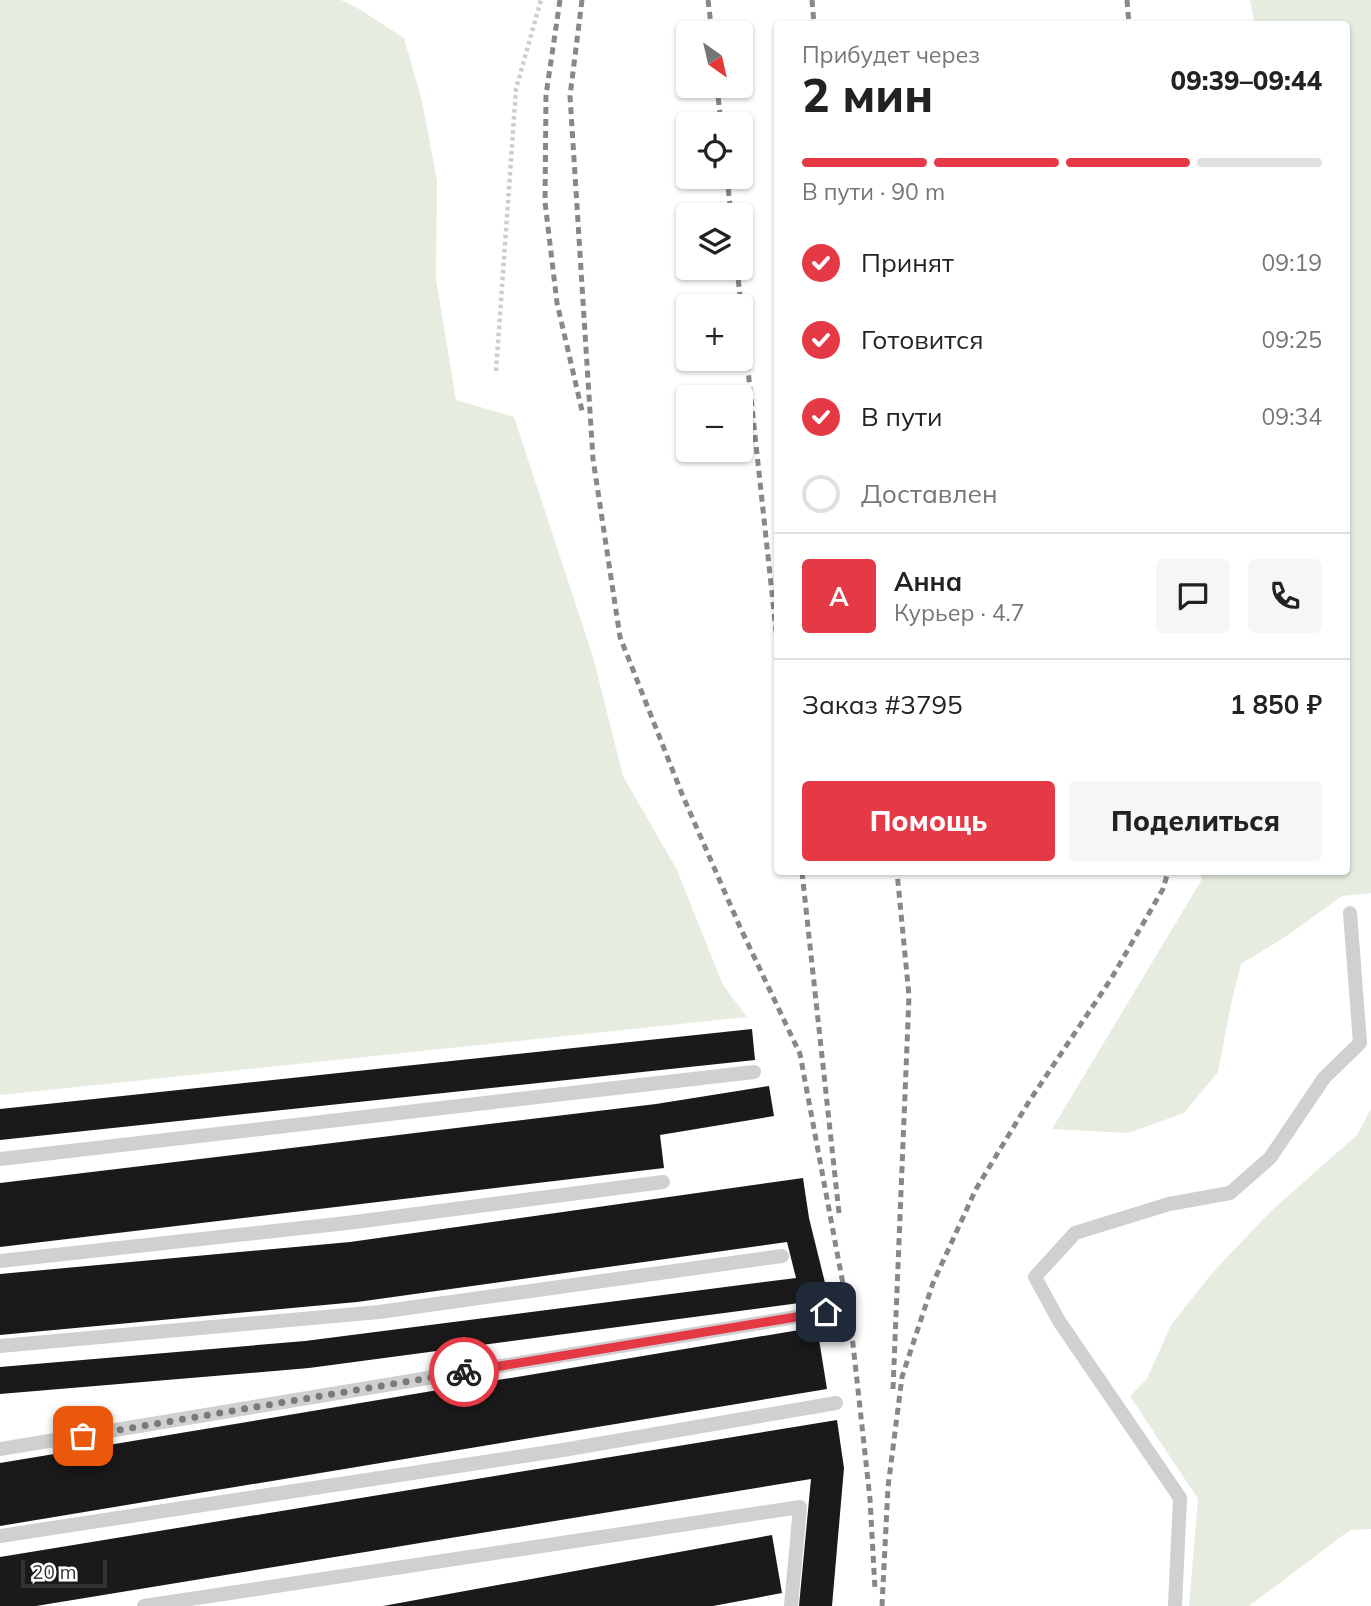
<!DOCTYPE html>
<html lang="ru">
<head>
<meta charset="utf-8">
<style>
  :root { --surface:#fff; --page:#f6f6f6; --text:#222; --muted:#767676; --line:#e0e0e0; --accent:#e63946 }
  body { margin:0; font-family:Mulish,sans-serif; background:var(--page); color:var(--text); height:100vh; display:flex; flex-direction:column; font-size:26px; white-space:nowrap }
  * { box-sizing:border-box; margin:0 }
  p { font-size:23px; color:var(--muted) }
  .icon { flex:none; width:38px; height:38px; fill:none; stroke:currentColor; stroke-width:2; stroke-linecap:round; stroke-linejoin:round }
  .map { position:relative; flex:1; overflow:hidden }
  .side { position:absolute; left:774px; top:21px; width:576px; height:854px; display:flex; flex-direction:column; background:var(--surface); border-radius:7px; box-shadow:0 2px 5px #0004 }
  .side>* { flex:none }
  .needle { width:46px; rotate:146deg }
  .buttons { position:absolute; left:676px; top:21px; display:grid; gap:14px }
  .buttons a { display:grid; place-items:center; width:77px; height:77px; border-radius:7px; background:var(--surface); box-shadow:0 2px 5px #0004; font-size:35px }
  .scale { position:absolute; left:21px; bottom:18px; width:86px; box-sizing:border-box; padding-left:7px; border:4px solid #333; border-top:0; font-size:19px; line-height:24px; white-space:nowrap; color:#333; -webkit-text-stroke:5px #fff; paint-order:stroke }
  .pin { position:absolute; display:grid; place-items:center; width:60px; height:60px; color:#fff; margin:-30px; border-radius:14px; box-shadow:0 4px 10px #0006 }
  .courier { position:absolute; display:grid; place-items:center; width:70px; height:70px; margin:-35px; border:5px solid #e63946; border-radius:50%; background:#fff; color:#222; box-shadow:0 2px 9px #0007 }
  .head em { font-style:normal; font-weight:800 }
  .head div { display:flex; flex-direction:column-reverse }
  .head { display:flex; align-items:center; justify-content:space-between; height:119px; padding:0 28px }
  h1 { font-size:46px; font-weight:800; line-height:52px }
  .bar { display:grid; grid-template-columns:repeat(4,1fr); gap:10px 7px; align-content:center; height:84px; padding:0 28px }
  .bar i { height:9px; border-radius:5px; background:var(--line) }
  .bar .active { background:var(--accent) }
  .bar p { grid-column:span 4 }
  .line { display:flex; align-items:center; gap:18px; padding:0 28px; border-top:2px solid var(--line) }
  .line div { flex:1 }
  .round { display:grid; place-items:center; flex:none; width:74px; height:74px; border-radius:7px; background:var(--page) }
  ol { padding:0 28px; list-style:none }
  li { display:flex; align-items:center; gap:21px; height:77px }
  li p { margin-inline-start:auto }
  li .icon { padding:7px; border-radius:50%; background:var(--accent); color:#fff; stroke-width:4 }
  li:last-child { color:var(--muted) }
  li i { width:38px; height:38px; border:4px solid var(--line); border-radius:50% }
  .primary-button { display:flex; gap:14px; margin-top:auto; padding:14px 28px }
  .primary-button a { flex:1; height:80px; border-radius:7px; background:var(--accent); color:#fff; font-size:28px; font-weight:800; line-height:80px; text-align:center }
  .primary-button a+a { background:var(--page); color:var(--text) }
  .map>svg:first-child { display:block }
  .green { fill:#e6ecdf }
  .building { fill:#1a1a1a }
  .lines { fill:none; stroke-linecap:round; stroke-linejoin:round }
  .path { stroke:#cdcdcd; stroke-width:4.5; stroke-dasharray:3.5 3.5; stroke-linecap:butt }
  .service { stroke:#d0d0d0; stroke-width:14 }
  .rail { stroke:#888; stroke-width:5; stroke-dasharray:7 5; stroke-linecap:butt }
  .done { stroke:#7a7a7a; stroke-width:7; stroke-dasharray:0 12.6 }
  .route { stroke:#e63946; stroke-width:9 }
</style>
</head>
<body>
<div class="map">
<svg width="1371" height="1606" viewBox="0 0 1371 1606">
  <rect width="100%" height="100%" fill="#fff"/>
  <g class="green">
    <polygon points="0,0 341,0 359,9 404,38 422,101 437,181 436,279 456,400 514,417 593,657 623,776 677,870 723,985 747,1017 0,1095"/>
    <polygon points="1250,0 1371,0 1371,893 1342,896 1285,937 1241,964 1231,1004 1218,1072 1184,1113 1128,1133 1052,1129 1201,881 1202,872 1346,872 1346,24 1255,24"/>
    <polygon points="1371,1109 1371,1529 1350,1530 1249,1606 1189,1606 1198,1499 1130,1396 1147,1379 1171,1325 1213,1272 1271,1211 1357,1135"/>
  </g>
  <g class="building">
    <polygon points="752,1029 755,1060 0,1140 0,1109"/>
    <polygon points="769,1086 774,1116 660,1135 664,1168 0,1247 0,1183 656,1104"/>
    <polygon points="803,1178 809,1218 829,1299 309,1368 0,1394 0,1367 305,1341 796,1278 787,1242 357,1302 0,1335 0,1274 350,1242"/>
    <polygon points="817,1327 827,1389 0,1526 0,1463"/>
    <polygon points="837,1420 844,1468 832,1606 799,1606 811,1479 36,1606 0,1606 0,1557"/>
    <polygon points="772,1535 782,1593 713,1606 383,1606"/>
  </g>
  <g class="lines">
    <polyline class="path" points="496,371 516,89 541,0"/>
    <g class="service">
      <polyline points="0,1159 754,1072"/>
      <polyline points="0,1261 347,1223 663,1182"/>
      <polyline points="0,1346 379,1312 782,1256"/>
      <polyline points="0,1449 826,1312"/>
      <polyline points="0,1536 563,1450 836,1403"/>
      <polyline points="144,1606 800,1507 791,1606"/>
      <polyline points="1175,1606 1180,1498 1059,1321 1035,1277 1075,1233 1169,1204 1230,1193 1270,1158 1324,1078 1360,1043 1350,913"/>
    </g>
    <g class="rail">
      <polyline points="560,0 546,95 545,202 557,303 583,415"/>
      <polyline points="582,0 570,96 593,459 620,637 682,794 740,927 800,1054 851,1327"/>
      <polyline points="708,0 712,33"/>
      <polyline points="812,0 814,24"/>
      <polyline points="1127,0 1129,24"/>
      <polyline points="717,86 721,124"/>
      <polyline points="727,177 731,215"/>
      <polyline points="737,268 777,640"/>
      <polyline points="802,872 839,1213"/>
      <polyline points="850,1317 870,1499 875,1589"/>
      <polyline points="893,1389 909,996 897,872"/>
      <polyline points="882,1606 888,1487 902,1377 933,1283 976,1189 1030,1100 1111,979 1163,889 1168,872"/>
    </g>
  </g>
  <g class="lines">
    <polyline class="done" points="83,1436 464,1372"/>
    <polyline class="route" points="464,1372 826,1312"/>
  </g>
</svg>
<div class="buttons">
<a><svg class="needle" viewBox="-14 -14 28 28"><path d="M0-13l5 13h-10z" fill="#e53935"/><path d="M0 13l5-13h-10z" fill="#767676"/></svg></a>
<a><svg class="icon" aria-label="locate" viewBox="0 0 24 24"><circle cx="12" cy="12" r="6"/><path d="M12 2v4M12 18v4M2 12h4M18 12h4"/></svg></a>
<a><svg class="icon" aria-label="layers" viewBox="0 0 24 24"><path d="M12 4l9 5-9 5-9-5zM3 14l9 5 9-5"/></svg></a>
<a>+</a>
<a>−</a>
</div>
<div class="scale">20 m</div>
<div class="pin" style="left:83px;top:1436px;background:#ea580c"><svg class="icon" aria-label="bag" viewBox="0 0 24 24"><path d="M5 8h14l-1 12H6zM9 8a3 3 0 0 1 6 0"/></svg></div>
<div class="pin" style="left:826px;top:1312px;background:#1f2937"><svg class="icon" aria-label="home" viewBox="0 0 24 24"><path d="M3 11l9-7 9 7M6 9v11h12V9"/></svg></div>
<div class="courier" style="left:464px;top:1372px"><svg class="icon" aria-label="bike" viewBox="0 0 24 24"><circle cx="6" cy="16" r="4"/><circle cx="18" cy="16" r="4"/><path d="M6 16l4-8h5l3 8M10 8l3 8H6M13 5h3"/></svg></div>
<section class="side">
<div class="head"><div><h1>2 мин</h1><p>Прибудет через</p></div><em>09:39–09:44</em></div>
<div class="bar"><i class="active"></i><i class="active"></i><i class="active"></i><i></i><p>В пути · 90 m</p></div>
<ol>
<li><svg class="icon" aria-label="check" viewBox="0 0 24 24"><path d="M5 12l5 5 9-10"/></svg>Принят<p>09:19</p></li>
<li><svg class="icon" aria-label="check" viewBox="0 0 24 24"><path d="M5 12l5 5 9-10"/></svg>Готовится<p>09:25</p></li>
<li><svg class="icon" aria-label="check" viewBox="0 0 24 24"><path d="M5 12l5 5 9-10"/></svg>В пути<p>09:34</p></li>
<li><i></i>Доставлен</li>
</ol>
<div class="line" style="height:126px"><b class="round" style="background:var(--accent);color:#fff">А</b><div><b>Анна</b><p>Курьер · 4.7</p></div><a class="round"><svg class="icon" aria-label="chat" viewBox="0 0 24 24"><path d="M4 5h16v11H9l-5 4z"/></svg></a><a class="round"><svg class="icon" aria-label="phone" viewBox="0 0 24 24"><path d="M5 4h4l2 5-3 2q2 4 5 5l2-3 5 2v4C11 20 4 13 5 4z"/></svg></a></div>
<div class="line" style="height:91px"><div>Заказ #3795</div><b>1 850 ₽</b></div>
<div class="primary-button"><a>Помощь</a><a>Поделиться</a></div>
</section>
</div>
</body>
</html>
